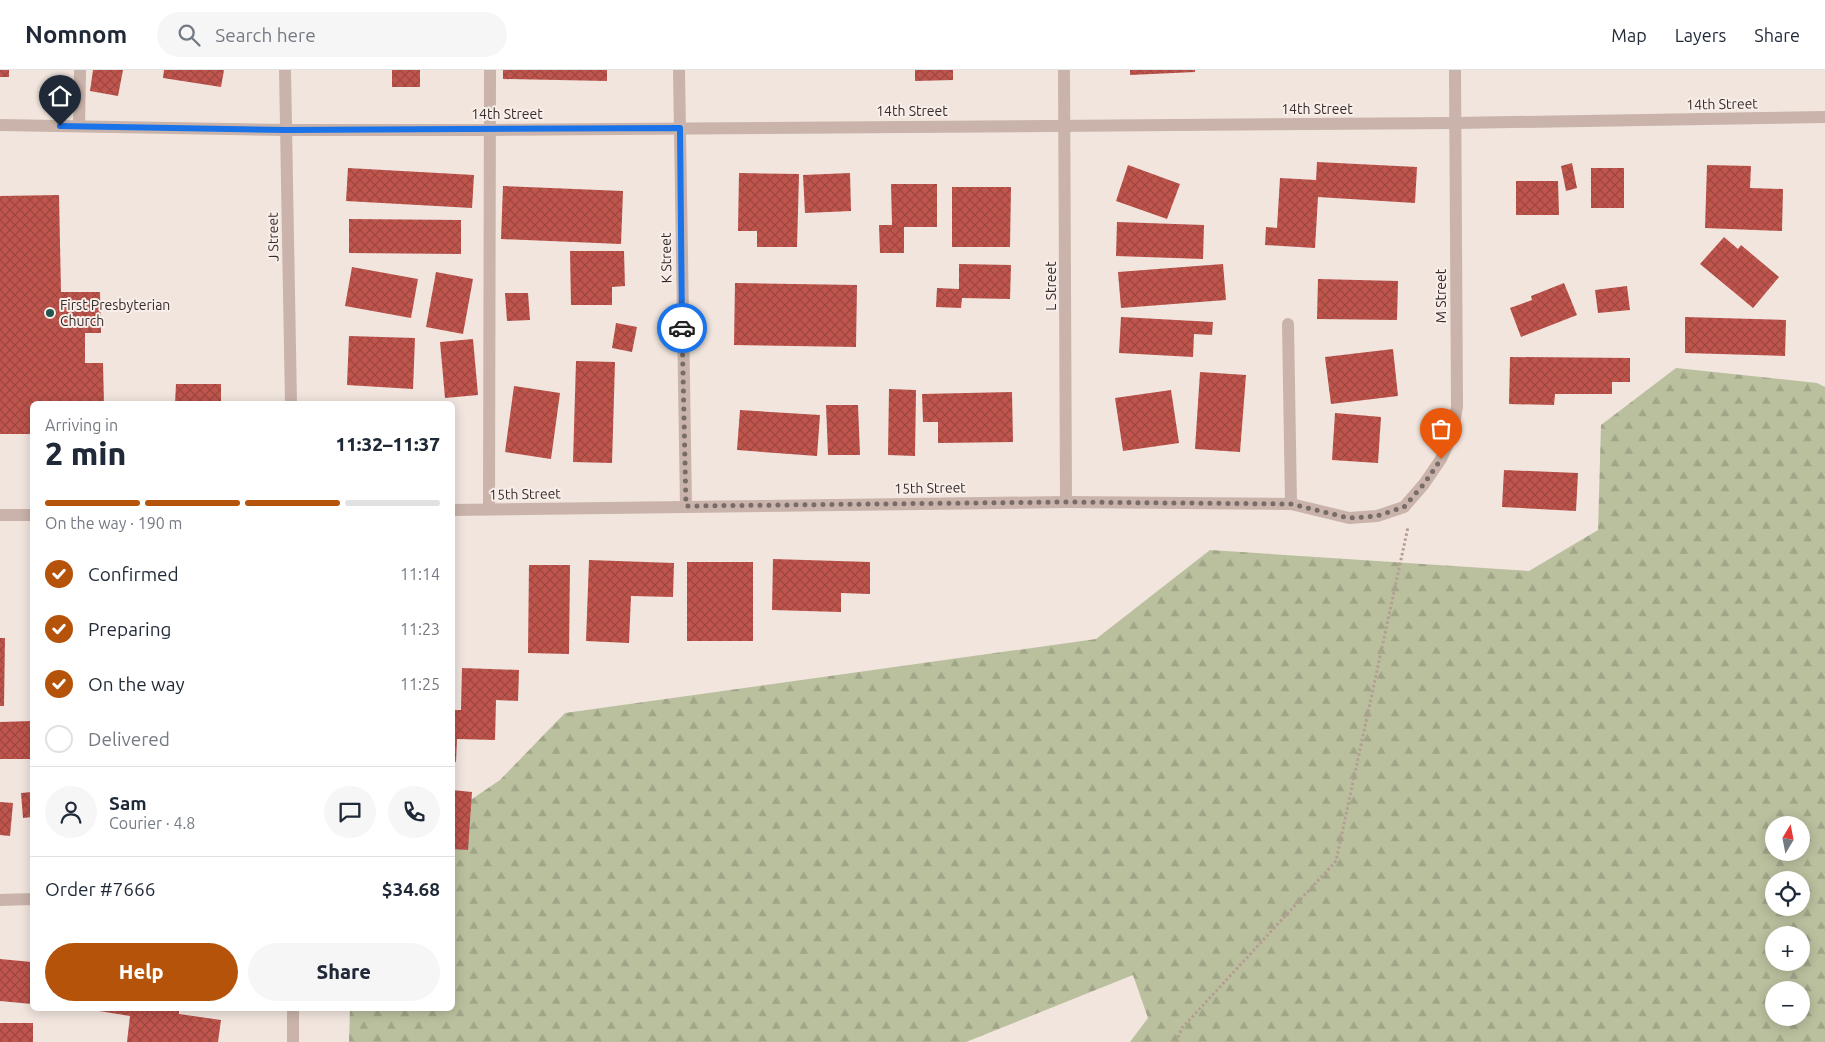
<!DOCTYPE html>
<html lang="en">
<head>
<meta charset="utf-8">
<style>
  :root { --surface:#fff; --page:#f6f6f7; --text:#1f2937; --muted:#747a83; --line:#e0e1e3; --accent:#b45309 }
  body { margin:0; font-family:Ubuntu,sans-serif; background:var(--page); color:var(--text); height:100vh; display:flex; flex-direction:column; font-size:19px; white-space:nowrap }
  * { box-sizing:border-box; margin:0 }
  p { font-size:16px; color:var(--muted) }
  .icon { flex:none; width:28px; height:28px; fill:none; stroke:currentColor; stroke-width:2; stroke-linecap:round; stroke-linejoin:round }
  .map { position:relative; flex:1; overflow:hidden }
  .drawer { position:absolute; left:30px; top:331px; width:425px; height:610px; display:flex; flex-direction:column; background:var(--surface); border-radius:8px; box-shadow:0 2px 12px #0003 }
  .drawer>* { flex:none }
  .needle { width:32px; rotate:10deg }
  .controls { position:absolute; left:1765px; top:746px; display:grid; gap:10px }
  .controls a { display:grid; place-items:center; width:45px; height:45px; border-radius:50%; background:var(--surface); box-shadow:0 2px 12px #0003; font-size:25px }
  .pin { position:absolute; display:grid; place-items:center; width:42px; height:42px; color:#fff; margin:-51px -21px; border-radius:50% 50% 50% 0; rotate:-45deg; box-shadow:0 0 5px #0007 }
  .pin .icon { rotate:45deg }
  .courier { position:absolute; display:grid; place-items:center; width:50px; height:50px; margin:-25px; border:4px solid #1a73e8; border-radius:50%; background:#fff; color:#222; box-shadow:0 1px 6px #0007 }
  .overview em { font-style:normal; font-weight:800 }
  .overview div { display:flex; flex-direction:column-reverse }
  .overview { display:flex; align-items:center; justify-content:space-between; height:85px; padding:0 15px }
  h1 { font-size:32px; font-weight:800; line-height:38px }
  .bar { display:grid; grid-template-columns:repeat(4,1fr); gap:8px 5px; align-content:center; height:60px; padding:0 15px }
  .bar i { height:6px; border-radius:4px; background:var(--line) }
  .bar .current { background:var(--accent) }
  .bar p { grid-column:span 4 }
  .line { display:flex; align-items:center; gap:12px; padding:0 15px; border-top:1px solid var(--line) }
  .line div { flex:1 }
  .round { display:grid; place-items:center; flex:none; width:52px; height:52px; border-radius:26px; background:var(--page) }
  ol { padding:0 15px; list-style:none }
  li { display:flex; align-items:center; gap:15px; height:55px }
  li p { margin-inline-start:auto }
  li .icon { padding:5px; border-radius:50%; background:var(--accent); color:#fff; stroke-width:4 }
  li:last-child { color:var(--muted) }
  li i { width:28px; height:28px; border:2px solid var(--line); border-radius:50% }
  .action { display:flex; gap:10px; margin-top:auto; padding:10px 15px }
  .action a { flex:1; height:58px; border-radius:30px; background:var(--accent); color:#fff; font-size:20px; font-weight:800; line-height:58px; text-align:center }
  .action a+a { background:var(--page); color:var(--text) }
  header { display:flex; align-items:center; gap:30px; box-sizing:border-box; height:70px; padding:0 25px; background:var(--surface); border-bottom:1px solid var(--line) }
  header strong { font-size:24px }
  nav { display:flex; gap:28px; margin-inline-start:auto; font-size:18px }
  .search { width:350px; height:45px; background:var(--page); display:flex; align-items:center; gap:12px; box-sizing:border-box; padding:0 18px; border-radius:28px; color:var(--muted); font-size:19px }
  .map>svg:first-child { display:block }
  .forest { fill:url(#forest-firs); fill-rule:evenodd }
  .building { fill:url(#building-cross-hatch) }
  .lines { fill:none; stroke-linecap:round; stroke-linejoin:round }
  .path { stroke:#b59d94; stroke-width:3; stroke-dasharray:2.5 2.5; stroke-linecap:butt }
  .minor { stroke:#c9b3aa; stroke-width:12 }
  .done { stroke:#786c68; stroke-width:5; stroke-dasharray:0 9 }
  .route { stroke:#1a73e8; stroke-width:6 }
  .poi-dot { fill:#215650; stroke:#f9efea; stroke-width:2 }
  .labels { text-anchor:middle; stroke-width:4; stroke-linejoin:round; paint-order:stroke }
  .street-label { font-size:14px; fill:#372b29; stroke:#f9efea }
  .poi-label { font-size:14px; fill:#372b29; stroke:#f9efea; text-anchor:start }
</style>
</head>
<body>
<header>
<strong>Nomnom</strong>
<div class="search"><svg class="icon" aria-label="search" viewBox="0 0 24 24"><circle cx="10" cy="10" r="6"/><path d="M15 15l6 6"/></svg>Search here</div>
<nav><a>Map</a><a>Layers</a><a>Share</a></nav>
</header>
<div class="map">
<svg width="1825" height="972" viewBox="0 0 1825 972">
  <defs>
    <pattern id="forest-firs" width="22" height="20" patternUnits="userSpaceOnUse" patternTransform="scale(1.25)"><rect width="22" height="20" fill="#bac09e"/><path d="M5 1l3.5 6h-7zM16 11l3.5 6h-7z" fill="#a0a588"/></pattern>
    <pattern id="building-cross-hatch" width="8" height="8" patternUnits="userSpaceOnUse" patternTransform="scale(1.25)"><rect width="8" height="8" fill="#c0554d"/><path d="M0 0l8 8M0 8l8-8" fill="none" stroke="#9d4740"/></pattern>
  </defs>
  <rect width="100%" height="100%" fill="#f1e5de"/>
  <path class="forest" d="M1676,298L1817,313L1825,317V972H1130L1148,948L1133,905L966,972H349L350,939H452L453,742L500,710L565,643L1096,569L1210,480L1529,501L1598,460L1601,355ZM1774,755H1801V782H1774ZM1774,810H1801V838H1774ZM1774,865H1801V892H1774ZM1774,920H1801V948H1774Z"/>
  <g class="building">
    <rect x="0" y="0" width="9" height="7"/>
    <polygon points="93,0 123,0 118,26 90,21"/>
    <polygon points="164,0 224,0 221,17 163,8"/>
    <rect x="392" y="0" width="28" height="17"/>
    <polygon points="503,0 607,0 607,11 503,9"/>
    <polygon points="915,0 953,0 953,10 915,11"/>
    <polygon points="1130,0 1195,0 1195,2 1130,5"/>
    <polygon points="1317,92 1417,97 1415,133 1318,127 1315,178 1265,175 1266,157 1277,158 1280,108 1316,110"/>
    <polygon points="1572,93 1577,118 1566,121 1561,96"/>
    <polygon points="1128,95 1180,114 1167,149 1116,131"/>
    <polygon points="1707,95 1751,96 1750,118 1783,119 1782,161 1705,158"/>
    <polygon points="348,98 474,105 472,138 346,131"/>
    <rect x="1591" y="98" width="33" height="40"/>
    <polygon points="739,103 799,104 797,177 757,177 757,161 738,161"/>
    <polygon points="850,103 851,141 805,143 803,105"/>
    <polygon points="1516,111 1558,111 1559,145 1516,145"/>
    <polygon points="891,114 937,114 937,157 904,157 904,183 880,183 879,155 892,155"/>
    <polygon points="503,116 623,121 621,174 501,169"/>
    <polygon points="952,117 1011,117 1010,177 952,177"/>
    <polygon points="59,125 61,222 100,222 101,263 85,263 85,293 103,293 104,334 32,334 32,364 0,364 0,126"/>
    <polygon points="349,149 461,150 461,184 349,183"/>
    <polygon points="1117,152 1204,155 1203,189 1116,186"/>
    <polygon points="1724,167 1738,179 1741,175 1779,207 1753,238 1700,194"/>
    <polygon points="570,181 624,181 625,216 612,217 612,235 571,235"/>
    <polygon points="959,194 1011,195 1010,229 962,228 961,238 936,237 937,218 959,219"/>
    <polygon points="1223,194 1226,230 1121,238 1118,202"/>
    <polygon points="352,197 418,209 411,248 345,236"/>
    <polygon points="436,202 473,209 463,264 426,257"/>
    <polygon points="1318,209 1398,211 1397,250 1317,249"/>
    <polygon points="735,213 857,215 856,277 734,275"/>
    <polygon points="1564,213 1577,245 1521,267 1510,238 1532,230 1531,226"/>
    <polygon points="1627,216 1630,240 1598,243 1595,220"/>
    <polygon points="505,223 528,223 530,250 507,251"/>
    <polygon points="1121,247 1213,252 1212,265 1194,264 1193,287 1119,283"/>
    <polygon points="1685,247 1786,250 1785,286 1685,283"/>
    <polygon points="616,253 637,257 632,282 612,278"/>
    <polygon points="349,266 415,268 413,319 347,315"/>
    <polygon points="473,269 478,325 445,328 440,272"/>
    <polygon points="1393,279 1398,326 1331,334 1325,287"/>
    <polygon points="1510,287 1630,288 1630,312 1612,312 1612,324 1555,324 1554,335 1509,334"/>
    <polygon points="576,291 615,292 612,393 573,392"/>
    <polygon points="1200,302 1246,305 1240,382 1195,379"/>
    <polygon points="176,314 221,314 221,334 175,334"/>
    <polygon points="514,316 560,323 551,389 505,382"/>
    <polygon points="889,319 916,320 915,386 888,385"/>
    <polygon points="1171,320 1179,373 1123,381 1115,328"/>
    <polygon points="1012,322 1013,372 938,373 938,352 923,352 922,324"/>
    <polygon points="826,335 858,335 860,385 828,385"/>
    <polygon points="740,340 820,345 817,386 737,380"/>
    <polygon points="1335,343 1381,347 1378,393 1332,390"/>
    <polygon points="1504,400 1578,403 1576,441 1502,437"/>
    <polygon points="773,489 870,492 870,524 841,523 841,542 772,540"/>
    <polygon points="589,490 674,493 673,527 631,526 629,573 586,571"/>
    <rect x="687" y="492" width="66" height="79"/>
    <polygon points="529,495 570,495 569,584 528,583"/>
    <polygon points="0,568 5,568 4,636 0,636"/>
    <polygon points="462,598 519,600 518,631 496,630 495,670 457,669 456,692 452,691 452,640 461,640"/>
    <polygon points="32,651 32,689 0,689 0,652"/>
    <polygon points="452,720 472,722 468,780 452,779"/>
    <polygon points="32,722 32,747 23,748 21,723"/>
    <polygon points="0,732 13,733 10,766 0,765"/>
    <polygon points="0,889 32,892 32,934 0,931"/>
    <polygon points="87,939 179,939 179,944 221,950 218,972 127,972 130,946"/>
    <rect x="0" y="953" width="33" height="19"/>
  </g>
  <g class="lines">
    <polyline class="path" points="1176,972 1182,958 1336,791 1408,457"/>
    <g class="minor">
      <polyline points="285,0 291,334"/>
      <polyline points="679,0 686,436"/>
      <polyline points="1064,0 1066,432"/>
      <polyline points="0,55 286,60 490,60 1455,53 1825,47"/>
      <polyline points="79,56 80,0"/>
      <polyline points="1288,254 1291,434"/>
      <polyline points="489,439 490,0"/>
      <polyline points="452,440 1066,432 1291,434 1349,448 1377,446 1404,437 1424,414 1441,389 1452,365 1457,337 1455,0"/>
      <polyline points="0,445 32,445"/>
      <polyline points="0,830 32,829"/>
      <polyline points="293,939 293,972"/>
    </g>
  </g>
  <g class="lines">
    <polyline class="done" points="682,258 686,436 1066,432 1291,434 1349,448 1377,446 1404,437 1424,414 1441,389"/>
    <polyline class="route" points="60,56 286,60 680,58 682,258"/>
  </g>
  <circle class="poi-dot" cx="50" cy="243" r="5"/>
  <g class="labels">
    <g class="street-label">
      <text transform="translate(1722 34) rotate(-1)" y="5">14th Street</text>
      <text x="1317" y="44">14th Street</text>
      <text x="912" y="46">14th Street</text>
      <text x="507" y="49">14th Street</text>
      <text transform="translate(273 167) rotate(-91)" y="5">J Street</text>
      <text transform="translate(666 188) rotate(-91)" y="5">K Street</text>
      <text transform="translate(1051 216) rotate(-90)" y="5">L Street</text>
      <text transform="translate(1441 226) rotate(-90)" y="5">M Street</text>
      <text transform="translate(930 418) rotate(-1)" y="5">15th Street</text>
      <text transform="translate(525 424) rotate(-1)" y="5">15th Street</text>
    </g>
    <g class="poi-label">
      <text x="60" y="240">First Presbyterian<tspan x="60" dy="16">Church</tspan></text>
    </g>
  </g>
</svg>
<div class="controls">
<a><svg class="needle" viewBox="-14 -14 28 28"><path d="M0-13l5 13h-10z" fill="#e53935"/><path d="M0 13l5-13h-10z" fill="#747a83"/></svg></a>
<a><svg class="icon" aria-label="locate" viewBox="0 0 24 24"><circle cx="12" cy="12" r="6"/><path d="M12 2v4M12 18v4M2 12h4M18 12h4"/></svg></a>
<a>+</a>
<a>−</a>
</div>
<div class="pin" style="left:1441px;top:389px;background:#ea580c"><svg class="icon" aria-label="bag" viewBox="0 0 24 24"><path d="M5 8h14l-1 12H6zM9 8a3 3 0 0 1 6 0"/></svg></div>
<div class="pin" style="left:60px;top:56px;background:#1f2937"><svg class="icon" aria-label="home" viewBox="0 0 24 24"><path d="M3 11l9-7 9 7M6 9v11h12V9"/></svg></div>
<div class="courier" style="left:682px;top:258px"><svg class="icon" aria-label="car" viewBox="0 0 24 24"><path d="M5 17H2v-5l4-1 3-4h7l3 4 3 1v5h-3M9 17h6M6 11h13"/><circle cx="7" cy="17" r="2"/><circle cx="17" cy="17" r="2"/></svg></div>
<section class="drawer">
<div class="overview"><div><h1>2 min</h1><p>Arriving in</p></div><em>11:32–11:37</em></div>
<div class="bar"><i class="current"></i><i class="current"></i><i class="current"></i><i></i><p>On the way · 190 m</p></div>
<ol>
<li><svg class="icon" aria-label="check" viewBox="0 0 24 24"><path d="M5 12l5 5 9-10"/></svg>Confirmed<p>11:14</p></li>
<li><svg class="icon" aria-label="check" viewBox="0 0 24 24"><path d="M5 12l5 5 9-10"/></svg>Preparing<p>11:23</p></li>
<li><svg class="icon" aria-label="check" viewBox="0 0 24 24"><path d="M5 12l5 5 9-10"/></svg>On the way<p>11:25</p></li>
<li><i></i>Delivered</li>
</ol>
<div class="line" style="height:90px"><a class="round"><svg class="icon" aria-label="person" viewBox="0 0 24 24"><circle cx="12" cy="8" r="4"/><path d="M4 21q1-7 8-7t8 7"/></svg></a><div><b>Sam</b><p>Courier · 4.8</p></div><a class="round"><svg class="icon" aria-label="chat" viewBox="0 0 24 24"><path d="M4 5h16v11H9l-5 4z"/></svg></a><a class="round"><svg class="icon" aria-label="phone" viewBox="0 0 24 24"><path d="M5 4h4l2 5-3 2q2 4 5 5l2-3 5 2v4C11 20 4 13 5 4z"/></svg></a></div>
<div class="line" style="height:65px"><div>Order #7666</div><b>$34.68</b></div>
<div class="action"><a>Help</a><a>Share</a></div>
</section>
</div>
</body>
</html>
